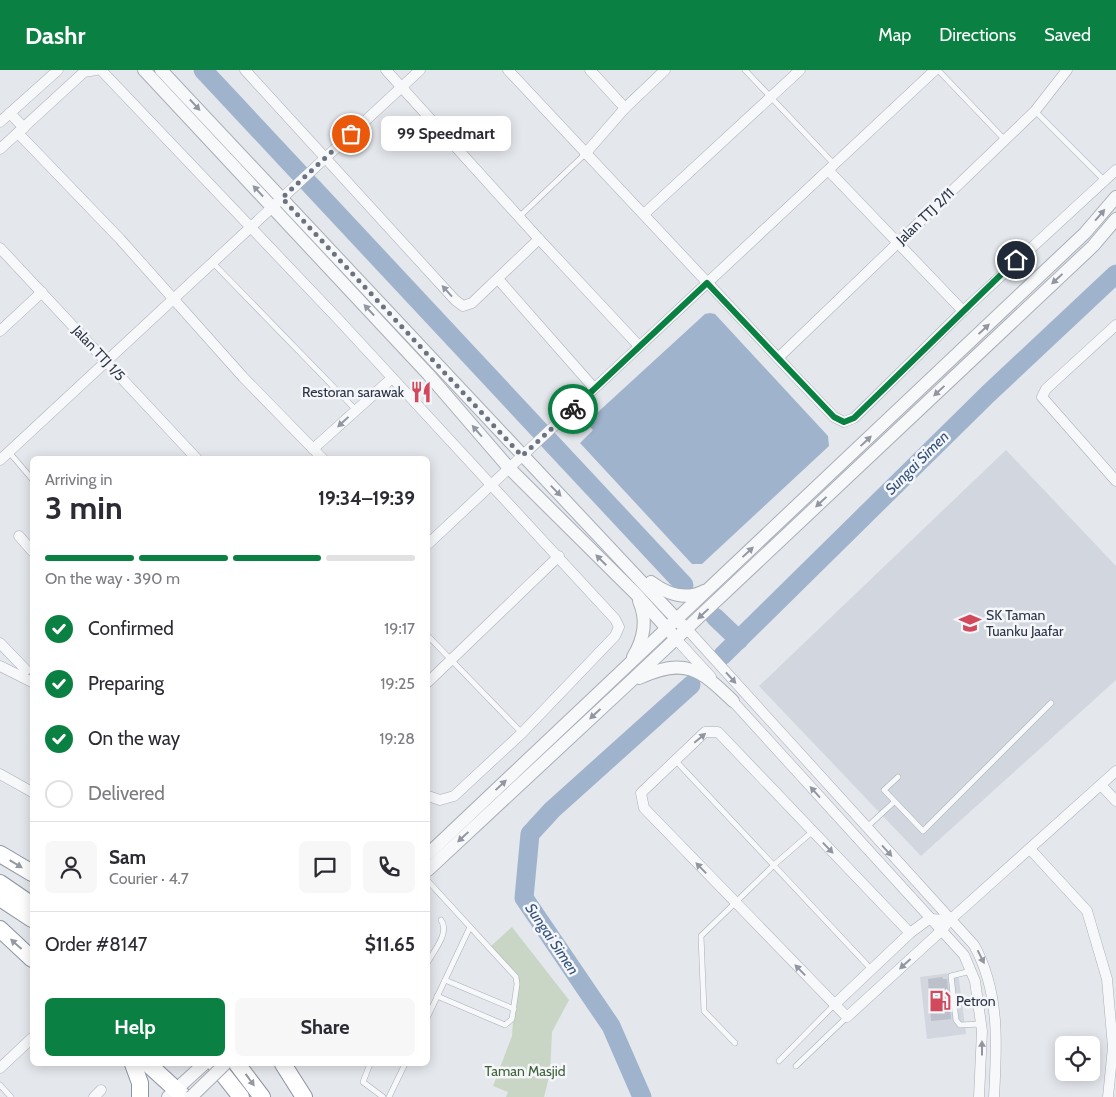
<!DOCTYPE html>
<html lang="en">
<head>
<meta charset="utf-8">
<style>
  :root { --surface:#fff; --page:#f7f7f7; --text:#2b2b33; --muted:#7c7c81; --line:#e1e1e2; --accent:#0b8043 }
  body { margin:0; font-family:Cabin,sans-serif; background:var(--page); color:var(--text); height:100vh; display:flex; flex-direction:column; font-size:19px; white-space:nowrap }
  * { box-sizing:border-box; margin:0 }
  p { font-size:16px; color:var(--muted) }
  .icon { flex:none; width:28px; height:28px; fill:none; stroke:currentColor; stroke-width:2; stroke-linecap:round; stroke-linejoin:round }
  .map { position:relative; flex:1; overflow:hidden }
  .sheet { position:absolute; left:30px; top:386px; width:400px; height:610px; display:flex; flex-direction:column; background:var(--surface); border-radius:8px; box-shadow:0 2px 12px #0003 }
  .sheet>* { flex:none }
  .fabs { position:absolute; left:1055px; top:966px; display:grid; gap:10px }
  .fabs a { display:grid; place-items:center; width:45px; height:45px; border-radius:8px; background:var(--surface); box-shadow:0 2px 12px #0003; font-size:25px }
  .pin { position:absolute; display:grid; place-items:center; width:42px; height:42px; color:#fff; margin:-21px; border:2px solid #fff; border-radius:50%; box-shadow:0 1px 5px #0007 }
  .courier { position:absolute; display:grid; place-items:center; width:50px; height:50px; margin:-25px; border:4px solid #0b8043; border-radius:50%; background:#fff; color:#222; box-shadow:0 1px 6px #0007 }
  .bubble { position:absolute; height:35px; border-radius:8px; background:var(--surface); box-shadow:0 2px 12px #0003; font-size:16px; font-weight:700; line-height:35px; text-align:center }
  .summary em { font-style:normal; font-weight:700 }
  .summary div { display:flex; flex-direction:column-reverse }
  .summary { display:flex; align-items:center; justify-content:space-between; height:85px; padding:0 15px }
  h1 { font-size:32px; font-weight:700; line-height:38px }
  .bar { display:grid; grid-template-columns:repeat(4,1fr); gap:8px 5px; align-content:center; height:60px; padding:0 15px }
  .bar i { height:6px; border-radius:4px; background:var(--line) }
  .bar .selected { background:var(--accent) }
  .bar p { grid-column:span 4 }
  .line { display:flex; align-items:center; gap:12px; padding:0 15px; border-top:1px solid var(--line) }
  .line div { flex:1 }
  .round { display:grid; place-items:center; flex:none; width:52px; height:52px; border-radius:8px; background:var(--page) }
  ol { padding:0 15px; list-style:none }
  li { display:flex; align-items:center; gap:15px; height:55px }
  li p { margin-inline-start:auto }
  li .icon { padding:5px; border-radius:50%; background:var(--accent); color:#fff; stroke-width:4 }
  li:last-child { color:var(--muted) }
  li i { width:28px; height:28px; border:2px solid var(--line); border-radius:50% }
  .button { display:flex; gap:10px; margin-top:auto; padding:10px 15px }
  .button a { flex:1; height:58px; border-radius:8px; background:var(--accent); color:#fff; font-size:20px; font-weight:700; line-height:58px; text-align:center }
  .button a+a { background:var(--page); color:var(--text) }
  header { display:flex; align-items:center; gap:30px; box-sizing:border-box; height:70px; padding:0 25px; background:var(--accent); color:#fff }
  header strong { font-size:24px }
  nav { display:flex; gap:28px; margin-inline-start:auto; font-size:18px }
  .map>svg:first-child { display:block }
  .built { fill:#d2d6de }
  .green { fill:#c9d6c5 }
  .water { fill:#9fb4cc }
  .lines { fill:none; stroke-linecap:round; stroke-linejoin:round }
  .river { stroke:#9fb4cc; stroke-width:19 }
  .building { fill:#bbc0ca }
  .service-casing { stroke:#a9aeb7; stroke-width:6 }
  .minor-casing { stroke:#a9aeb7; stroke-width:11 }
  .tertiary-casing { stroke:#a9aeb7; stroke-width:14 }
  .trunk-casing { stroke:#8b94a3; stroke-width:18 }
  .service { stroke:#f7f8fa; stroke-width:5 }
  .minor { stroke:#f7f8fa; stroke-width:10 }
  .tertiary { stroke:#f7f8fa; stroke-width:12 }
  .trunk { stroke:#fff; stroke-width:16 }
  .tertiary-bridge-casing { stroke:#a9aeb7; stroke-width:14; stroke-linecap:butt }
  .tertiary-bridge { stroke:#f7f8fa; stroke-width:12 }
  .oneway { fill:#9196a0 }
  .oneway2 { fill:#959aa2 }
  .done { stroke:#6c737f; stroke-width:5; stroke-dasharray:0 9 }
  .route { stroke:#0b8043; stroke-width:6 }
  .labels { text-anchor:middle; stroke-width:5; stroke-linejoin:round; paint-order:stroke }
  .street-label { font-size:14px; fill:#2b3445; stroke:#f4f6f9 }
  .poi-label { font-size:14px; fill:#2b3445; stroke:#f4f6f9; text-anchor:start }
  .park-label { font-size:14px; fill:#3f6138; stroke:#f4f6f9 }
  .water-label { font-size:15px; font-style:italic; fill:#34527a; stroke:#f4f6f9 }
</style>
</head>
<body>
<header>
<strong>Dashr</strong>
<nav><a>Map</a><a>Directions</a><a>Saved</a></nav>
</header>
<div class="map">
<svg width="1116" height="1027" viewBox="0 0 1116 1027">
  <rect width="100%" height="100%" fill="#e4e7ec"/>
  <g class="built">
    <polygon points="1006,380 1116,496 1116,610 921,786 759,616"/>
    <polygon points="958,902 966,964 927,969 920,907"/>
  </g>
  <polygon class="green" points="512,857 569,930 552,962 550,1003 544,1027 506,1027 508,1022 493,1016 512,966 516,904 491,876"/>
  <polygon class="water" points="710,243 715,244 828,366 829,376 702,494 692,494 580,373 593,360 586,353 705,244"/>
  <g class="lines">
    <g class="river">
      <polyline points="203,0 684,515"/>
      <polyline points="715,547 739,570"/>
      <polyline points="722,586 988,324 1116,204"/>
      <polyline points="642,1027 611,956 524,828 530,764 552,740 691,615"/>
    </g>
  </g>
  <polygon class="building" points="942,907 943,909 947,909 951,949 931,951 928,909"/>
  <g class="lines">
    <g class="service-casing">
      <g id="service">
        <polyline points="745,0 834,94"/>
        <polyline points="938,0 1004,69"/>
        <polyline points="1035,41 1104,110"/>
        <polyline points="519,147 585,84"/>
        <polyline points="213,193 356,340"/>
        <polyline points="9,382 32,409"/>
        <polyline points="428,566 522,663"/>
        <polyline points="675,690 871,899"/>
        <polyline points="898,707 884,720 923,761 1051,633"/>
        <polyline points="867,757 894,732"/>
        <polyline points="428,811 516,907 517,914 512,949 505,955 437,926"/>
        <path d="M428,892C434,880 450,863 441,850"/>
        <polyline points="971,901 951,906 956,950 960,955 981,954"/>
        <polyline points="445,910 514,939"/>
        <polyline points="428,946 470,857"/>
        <polyline points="735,973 704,941 701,866 775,794 813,761"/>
        <polyline points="779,991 834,935"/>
        <polyline points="370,994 363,1012 383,1027"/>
        <polyline points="796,996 847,947"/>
        <polyline points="0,1015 11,1027"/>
        <polyline points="389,1027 405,994"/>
      </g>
    </g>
    <g class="minor-casing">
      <g id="minor">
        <polyline points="101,0 338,249 615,549 619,557 615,566 522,663 454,726 440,730 428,726"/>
        <polyline points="245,0 455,230 463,236 472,233 539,169"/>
        <polyline points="386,0 539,169 639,276"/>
        <polyline points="508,0 794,305 834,347 844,352 854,348 963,241 1116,100"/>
        <polyline points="590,0 625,38"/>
        <polyline points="10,43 24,58"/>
        <polyline points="0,52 58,0"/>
        <polyline points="18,63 120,169 243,307 323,389"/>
        <polyline points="0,79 84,2 96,0"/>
        <polyline points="585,84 625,38 665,0"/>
        <polyline points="829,101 963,241"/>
        <polyline points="644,144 800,0"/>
        <polyline points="0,178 197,389"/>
        <polyline points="498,209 594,318"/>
        <polyline points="1116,255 1046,319 1042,327 1116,411"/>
        <polyline points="0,261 42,222"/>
        <polyline points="778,288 1035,41 1067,0"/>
        <polyline points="313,379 392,308"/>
        <polyline points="0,390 420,0"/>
        <polyline points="19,466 32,481"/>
        <polyline points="428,474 935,0"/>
        <path d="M687,559L974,875C1000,922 997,975 994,1027"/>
        <polyline points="676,569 711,607"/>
        <polyline points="0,573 26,600"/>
        <polyline points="0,596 32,612"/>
        <polyline points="428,612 559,486"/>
        <polyline points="729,627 964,885 975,911 982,961 979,1027"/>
        <polyline points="0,704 32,722"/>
        <polyline points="1101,715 1116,731"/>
        <polyline points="1030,779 1087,841 1107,909 1113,977 1108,1027"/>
        <polyline points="910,863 718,662 705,662 641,723 644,738 847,947 941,861 950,850 1116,701"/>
        <polyline points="834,935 910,863 929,849 950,850"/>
        <polyline points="0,998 32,968"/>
        <polyline points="94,1027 101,1020"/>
      </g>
    </g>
    <g class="tertiary-casing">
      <g id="tertiary">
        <polyline points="144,0 428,304 509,398 636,524 673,565"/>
        <polyline points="161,0 683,556"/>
        <path d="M651,512C667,524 685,531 704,521"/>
        <path d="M633,587C644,569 648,551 639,531"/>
        <path d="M639,608C685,587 700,599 733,631"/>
        <polyline points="428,784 1085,163 1116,127"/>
        <polyline points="428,800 631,611 1093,176 1116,149"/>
        <polyline points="168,1027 204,994"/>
      </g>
    </g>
    <g class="trunk-casing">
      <g id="trunk">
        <polyline points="0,784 32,803"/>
        <polyline points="0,813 32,835"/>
        <polyline points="0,828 32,849"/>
        <polyline points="0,859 32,889"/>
        <polyline points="133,994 140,1013 140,1027"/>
        <polyline points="148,994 184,1027"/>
        <polyline points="215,994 241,1027"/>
        <polyline points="237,994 262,1027"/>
        <polyline points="283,994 304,1027"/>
      </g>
    </g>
    <use href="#service" class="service"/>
    <use href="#minor" class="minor"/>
    <use href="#tertiary" class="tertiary"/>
    <use href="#trunk" class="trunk"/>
    <g class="tertiary-bridge-casing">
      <polyline id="tertiary-bridge" points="191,1027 225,994"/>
    </g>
    <use href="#tertiary-bridge" class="tertiary-bridge"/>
  </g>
  <defs><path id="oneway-solid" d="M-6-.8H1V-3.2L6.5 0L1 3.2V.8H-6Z" transform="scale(1.25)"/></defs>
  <g class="oneway">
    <use href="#oneway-solid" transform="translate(195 35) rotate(47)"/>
    <use href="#oneway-solid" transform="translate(258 121) rotate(-133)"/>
    <use href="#oneway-solid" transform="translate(1100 145) rotate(-49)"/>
    <use href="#oneway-solid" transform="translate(1057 209) rotate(137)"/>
    <use href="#oneway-solid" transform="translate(447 221) rotate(-132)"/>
    <use href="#oneway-solid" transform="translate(369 240) rotate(-133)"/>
    <use href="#oneway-solid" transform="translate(984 259) rotate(-43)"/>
    <use href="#oneway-solid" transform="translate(939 321) rotate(137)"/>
    <use href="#oneway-solid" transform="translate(343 352) rotate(137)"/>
    <use href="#oneway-solid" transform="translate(477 361) rotate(-131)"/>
    <use href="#oneway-solid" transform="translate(866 371) rotate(-43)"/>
    <use href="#oneway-solid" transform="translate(556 421) rotate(46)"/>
    <use href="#oneway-solid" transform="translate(821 432) rotate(137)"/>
    <use href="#oneway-solid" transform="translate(748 482) rotate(-43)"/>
    <use href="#oneway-solid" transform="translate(601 490) rotate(-135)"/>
    <use href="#oneway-solid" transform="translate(703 544) rotate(137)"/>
    <use href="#oneway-solid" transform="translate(731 608) rotate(48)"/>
    <use href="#oneway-solid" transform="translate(595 644) rotate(137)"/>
    <use href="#oneway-solid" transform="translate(700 668) rotate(-40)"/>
    <use href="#oneway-solid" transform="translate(501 715) rotate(-43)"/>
    <use href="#oneway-solid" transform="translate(815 722) rotate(-132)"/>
    <use href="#oneway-solid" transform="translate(463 767) rotate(137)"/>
    <use href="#oneway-solid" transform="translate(828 778) rotate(46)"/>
    <use href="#oneway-solid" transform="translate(887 781) rotate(48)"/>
    <use href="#oneway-solid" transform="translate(701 798) rotate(-134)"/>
    <use href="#oneway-solid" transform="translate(981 887) rotate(63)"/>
    <use href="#oneway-solid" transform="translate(905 894) rotate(138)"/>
    <use href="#oneway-solid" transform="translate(800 900) rotate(-134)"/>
    <use href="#oneway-solid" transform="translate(982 978) rotate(-90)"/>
  </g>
  <g class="oneway2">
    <use href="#oneway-solid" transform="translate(16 794) rotate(31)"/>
    <use href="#oneway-solid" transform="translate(16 874) rotate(-138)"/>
    <use href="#oneway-solid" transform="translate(250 1010) rotate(54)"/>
  </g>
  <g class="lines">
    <polyline class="done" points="351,64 282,128 522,386 573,339"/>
    <polyline class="route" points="573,339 707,213 834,347 844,352 854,348 1016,190"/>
  </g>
  <defs>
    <g id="restaurant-bare" transform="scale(1.725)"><path d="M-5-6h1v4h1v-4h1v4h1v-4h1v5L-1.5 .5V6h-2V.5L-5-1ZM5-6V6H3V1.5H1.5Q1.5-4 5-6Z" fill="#d1495b" stroke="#f4f6f9" stroke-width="2.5" paint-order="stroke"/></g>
    <g id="school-bare" transform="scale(1.725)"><path d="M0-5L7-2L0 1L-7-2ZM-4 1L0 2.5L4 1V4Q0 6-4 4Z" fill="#d1495b" stroke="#f4f6f9" stroke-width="2.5" paint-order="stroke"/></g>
    <g id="fuel-bare" transform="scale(1.725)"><path d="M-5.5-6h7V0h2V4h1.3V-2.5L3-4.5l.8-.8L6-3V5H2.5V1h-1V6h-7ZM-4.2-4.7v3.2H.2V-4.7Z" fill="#d1495b" stroke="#f4f6f9" stroke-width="2.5" paint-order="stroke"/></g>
  </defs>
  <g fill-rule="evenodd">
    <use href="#restaurant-bare" x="421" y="322"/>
    <use href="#school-bare" x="970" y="553"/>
    <use href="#fuel-bare" x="940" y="931"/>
  </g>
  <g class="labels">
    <g class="street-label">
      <text transform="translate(925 146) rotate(-44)" y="5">Jalan TTJ 2/11</text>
      <text transform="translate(99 283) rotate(47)" y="5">Jalan TTJ 1/5</text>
    </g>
    <g class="poi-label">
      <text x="404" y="327" text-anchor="end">Restoran sarawak</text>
      <text x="986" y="550">SK Taman<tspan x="986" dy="16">Tuanku Jaafar</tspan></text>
      <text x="956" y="936">Petron</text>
    </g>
    <g class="park-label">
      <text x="525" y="1006">Taman Masjid</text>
    </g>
    <g class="water-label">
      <text transform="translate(917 393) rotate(-45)" y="5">Sungai Simen</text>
      <text transform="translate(552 869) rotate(56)" y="5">Sungai Simen</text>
    </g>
  </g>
</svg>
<div class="fabs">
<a><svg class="icon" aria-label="locate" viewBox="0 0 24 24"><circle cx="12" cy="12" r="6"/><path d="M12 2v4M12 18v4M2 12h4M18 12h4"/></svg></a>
</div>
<div class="pin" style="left:351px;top:64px;background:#ea580c"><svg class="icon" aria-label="bag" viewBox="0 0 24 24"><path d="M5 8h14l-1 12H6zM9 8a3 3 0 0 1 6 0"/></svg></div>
<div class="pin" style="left:1016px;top:190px;background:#1f2937"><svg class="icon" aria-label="home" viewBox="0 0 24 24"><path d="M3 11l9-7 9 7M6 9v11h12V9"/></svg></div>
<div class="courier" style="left:573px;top:339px"><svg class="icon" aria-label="bike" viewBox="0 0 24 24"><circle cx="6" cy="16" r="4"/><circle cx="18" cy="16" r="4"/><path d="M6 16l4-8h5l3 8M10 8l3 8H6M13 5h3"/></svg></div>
<div class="bubble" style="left:381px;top:46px;width:130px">99 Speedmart</div>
<section class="sheet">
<div class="summary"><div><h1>3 min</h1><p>Arriving in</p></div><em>19:34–19:39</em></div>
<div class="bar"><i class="selected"></i><i class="selected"></i><i class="selected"></i><i></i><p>On the way · 390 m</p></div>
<ol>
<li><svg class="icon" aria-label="check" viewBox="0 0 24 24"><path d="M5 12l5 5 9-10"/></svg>Confirmed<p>19:17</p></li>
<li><svg class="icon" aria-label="check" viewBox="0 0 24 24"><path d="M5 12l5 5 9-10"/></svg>Preparing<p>19:25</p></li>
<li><svg class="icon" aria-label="check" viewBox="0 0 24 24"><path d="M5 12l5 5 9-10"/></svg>On the way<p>19:28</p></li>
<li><i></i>Delivered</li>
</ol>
<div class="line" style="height:90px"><a class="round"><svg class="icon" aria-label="person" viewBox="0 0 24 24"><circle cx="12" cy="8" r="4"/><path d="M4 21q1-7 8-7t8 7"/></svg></a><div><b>Sam</b><p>Courier · 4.7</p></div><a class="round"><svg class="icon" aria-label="chat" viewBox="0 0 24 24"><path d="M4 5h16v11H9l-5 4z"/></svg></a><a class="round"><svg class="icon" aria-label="phone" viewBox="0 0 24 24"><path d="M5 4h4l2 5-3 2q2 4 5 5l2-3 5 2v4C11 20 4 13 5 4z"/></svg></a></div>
<div class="line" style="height:65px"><div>Order #8147</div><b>$11.65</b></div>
<div class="button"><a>Help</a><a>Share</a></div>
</section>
</div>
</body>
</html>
